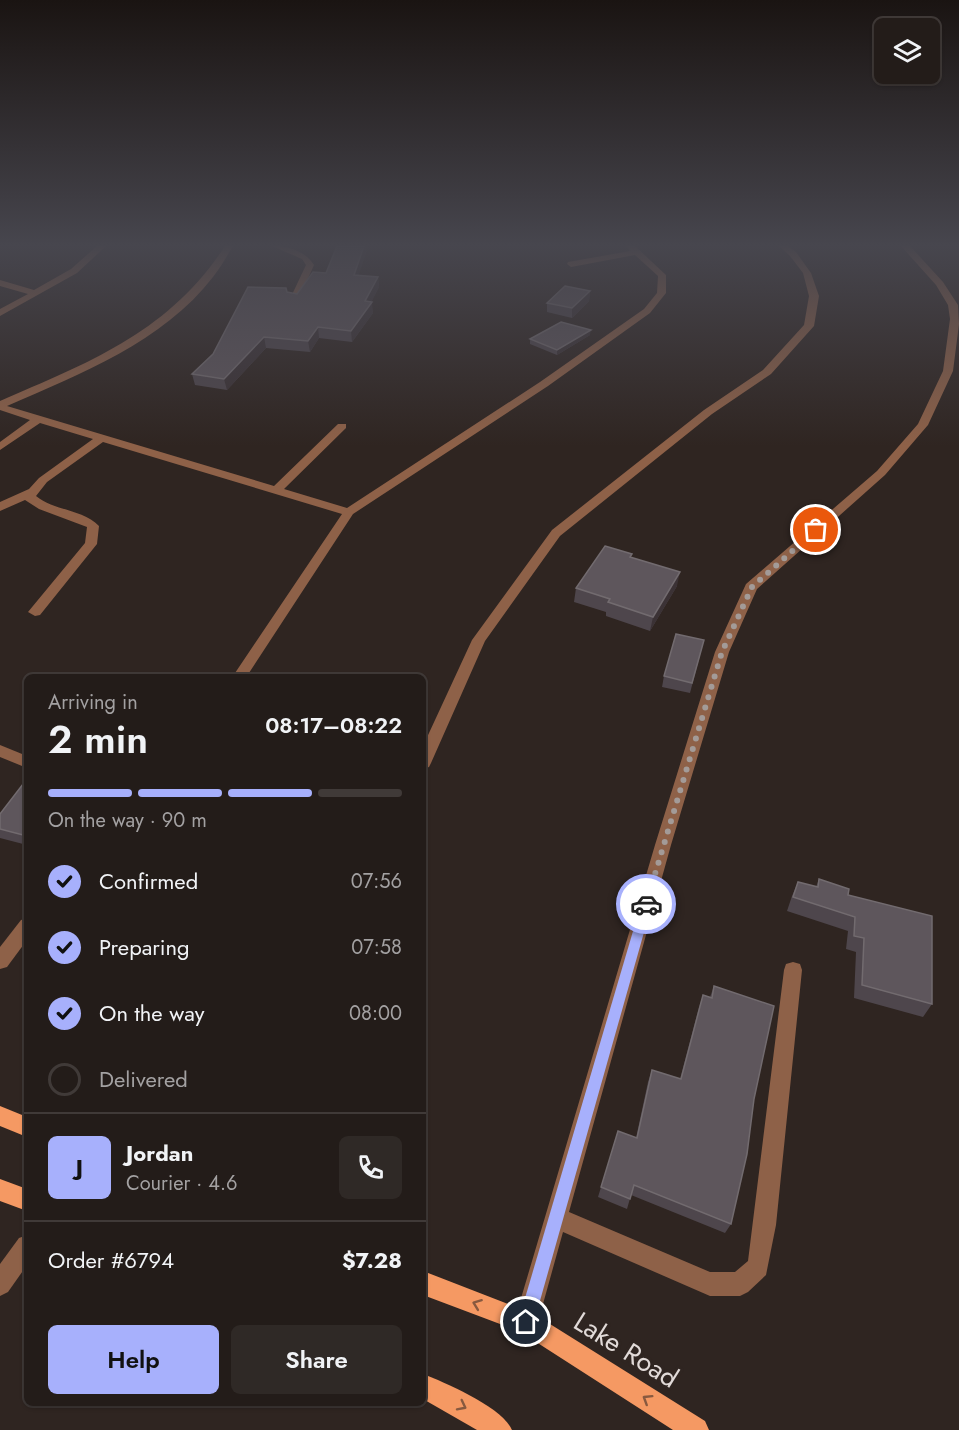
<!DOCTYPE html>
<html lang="en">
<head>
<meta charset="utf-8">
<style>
  :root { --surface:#231c19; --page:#2f2926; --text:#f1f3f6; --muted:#a3a1a2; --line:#403a38; --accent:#a7b0fc }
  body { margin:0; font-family:Jost,sans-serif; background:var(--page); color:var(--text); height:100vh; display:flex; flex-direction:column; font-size:22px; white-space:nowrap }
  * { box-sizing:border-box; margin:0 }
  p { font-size:20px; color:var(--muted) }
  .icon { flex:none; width:33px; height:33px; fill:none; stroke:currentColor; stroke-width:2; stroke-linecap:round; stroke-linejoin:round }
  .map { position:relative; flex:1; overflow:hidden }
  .sheet { position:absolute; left:24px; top:674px; width:402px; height:732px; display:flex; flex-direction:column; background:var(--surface); border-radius:9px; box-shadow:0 2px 4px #0004,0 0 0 2px var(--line) }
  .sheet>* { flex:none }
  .buttons { position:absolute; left:874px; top:18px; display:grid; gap:12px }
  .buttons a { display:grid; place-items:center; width:66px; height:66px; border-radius:9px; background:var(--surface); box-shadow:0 2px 4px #0004,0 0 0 2px var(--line); font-size:30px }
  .pin { position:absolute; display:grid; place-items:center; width:51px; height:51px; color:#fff; margin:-26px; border:3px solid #fff; border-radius:50%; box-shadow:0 2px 6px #0007 }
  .courier { position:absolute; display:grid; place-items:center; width:60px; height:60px; margin:-30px; border:4px solid #a7b0fc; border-radius:50%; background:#fff; color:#222; box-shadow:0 2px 8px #0007 }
  .summary em { font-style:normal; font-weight:600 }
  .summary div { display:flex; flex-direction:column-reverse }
  .summary { display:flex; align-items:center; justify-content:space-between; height:102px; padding:0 24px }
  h1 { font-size:39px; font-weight:600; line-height:45px }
  .bar { display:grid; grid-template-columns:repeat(4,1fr); gap:9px 6px; align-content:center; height:72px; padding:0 24px }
  .bar i { height:8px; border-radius:4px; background:var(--line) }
  .bar .current { background:var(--accent) }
  .bar p { grid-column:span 4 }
  .line { display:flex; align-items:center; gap:15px; padding:0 24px; border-top:2px solid var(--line) }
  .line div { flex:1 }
  .round { display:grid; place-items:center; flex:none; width:63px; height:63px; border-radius:9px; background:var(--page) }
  ol { padding:0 24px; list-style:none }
  li { display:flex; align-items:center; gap:18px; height:66px }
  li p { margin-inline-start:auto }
  li .icon { padding:6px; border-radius:50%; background:var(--accent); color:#111; stroke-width:4 }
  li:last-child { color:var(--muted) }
  li i { width:33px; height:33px; border:3px solid var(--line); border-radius:50% }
  .cta { display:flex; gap:12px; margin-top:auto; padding:12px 24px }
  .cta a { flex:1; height:69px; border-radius:9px; background:var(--accent); color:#111; font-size:24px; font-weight:600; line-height:69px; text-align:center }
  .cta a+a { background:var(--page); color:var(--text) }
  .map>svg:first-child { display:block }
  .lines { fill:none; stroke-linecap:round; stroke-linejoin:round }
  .minor { fill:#8e6148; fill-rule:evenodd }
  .major { fill:#f59963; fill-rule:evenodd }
  .wall { fill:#4e464c }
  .shaded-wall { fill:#3b3235 }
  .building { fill:#5e565c; stroke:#726b6f; stroke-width:1.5 }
  .oneway { stroke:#88593f }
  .route { fill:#a7b0fc }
  .done { stroke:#a39b98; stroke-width:6; stroke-dasharray:0 10.8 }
  .labels { text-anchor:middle; stroke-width:6; stroke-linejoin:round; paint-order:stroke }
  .near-street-label { font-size:27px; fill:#e1dad8; stroke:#2f2521 }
</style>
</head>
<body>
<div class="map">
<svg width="959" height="1430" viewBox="0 0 959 1430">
  <rect width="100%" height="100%" fill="#2f2521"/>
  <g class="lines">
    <g class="minor">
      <polygon points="97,246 106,246 77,273 0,316 0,309 28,294 0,286 0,280 34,290 71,269"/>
      <path d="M225,246H233C227,256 221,267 213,277C163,342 80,374 7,406L274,486L338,424H346V428L284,489L347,508L540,382L644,309L657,293L658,276L635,255L571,267L567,264L568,262L630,251L626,246H635L666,275V293L650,313L548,386L353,514L247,676H233L342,514L103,442L47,482L36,496C54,511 83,509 99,526L97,544L40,615L35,616L28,612L85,543L87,527L39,509L25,500L0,511V502L29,489L39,478L93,439L40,423L0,450V442L30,420L0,410V401C90,362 169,332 225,246Z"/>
      <path d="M272,246C289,246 305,251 314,265L297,303L289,301L306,265L302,259Z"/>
      <polygon points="779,246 788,246 796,252 811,273 819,296 814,326 771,374 712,414 560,536 485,641 431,763 429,767 423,769 423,746 472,640 552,530 704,410 763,370 804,325 809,296 803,273 790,256"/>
      <polygon points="901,246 910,246 943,282 958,305 959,324 953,371 928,425 885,475 757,589 729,652 671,845 569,1212 710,1272 735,1272 748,1261 784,970 786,964 793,962 800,964 802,970 776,1225 766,1275 748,1292 740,1296 710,1296 563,1232 538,1322 534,1330 526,1334 518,1330 514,1322 655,845 715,652 746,584 877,471 918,424 943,371 950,319 948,305 936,285"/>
      <polygon points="0,745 27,756 27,768 0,757"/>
      <polygon points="27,918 27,940 7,967 0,969 0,947 21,920"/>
      <polygon points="27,1235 27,1265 8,1292 0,1296 0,1264 19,1238"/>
    </g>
    <g class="major">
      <polygon points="0,1106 27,1117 27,1137 0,1126"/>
      <polygon points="0,1179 27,1189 27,1211 0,1201"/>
      <polygon points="423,1271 534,1314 705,1421 709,1430 673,1430 519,1331 423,1295"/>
      <path d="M423,1374C446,1383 502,1407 512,1430H477L423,1399Z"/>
    </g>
  </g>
  <g class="wall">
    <polygon points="367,250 358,275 378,277 379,287 371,302 373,313 352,342 319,338 310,352 266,348 227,390 195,385 192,374 287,292 297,294 326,273"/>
    <polygon points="590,291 589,301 572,318 547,312 547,303"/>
    <polygon points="590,335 557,355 530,344 530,339"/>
    <polygon points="631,557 677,586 650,631 606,616 606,612 574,602 576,588"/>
    <polygon points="704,640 690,693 662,687 664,676"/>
    <polygon points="27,785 27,845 0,838 0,814"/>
    <polygon points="819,879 848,895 932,1004 923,1017 854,998 856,952 846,949 848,931 787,911 792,896 798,882 816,887"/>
    <polygon points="714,986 754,1099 731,1224 725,1233 631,1195 627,1209 598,1197 618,1131 636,1138 648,1082 652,1070 680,1079 699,1007 703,995 710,997"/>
  </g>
  <g class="shaded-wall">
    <polygon points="364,246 366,246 367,250 355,286 354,275"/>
    <polygon points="378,277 379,287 370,305 372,302 373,313 352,342 351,331"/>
    <polygon points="590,291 589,301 572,318 572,308"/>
    <polygon points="318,327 319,338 310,352 308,341"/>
    <polygon points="591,330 590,335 557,355 557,350"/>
    <polygon points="264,337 266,348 227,390 224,379"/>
    <polygon points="680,572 677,586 650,631 653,617"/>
  </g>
  <g class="building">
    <polygon points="337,246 364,246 354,275 378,277 365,301 372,302 351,331 318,327 308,341 264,337 224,379 192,374 213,354 248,287 286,288 287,292 297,294 313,272 326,273"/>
    <polygon points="565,286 590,291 572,308 547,303"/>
    <polygon points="561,322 591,330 557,350 530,339"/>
    <polygon points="605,546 632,554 630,557 680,572 653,617 608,602 610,599 576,588"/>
    <polygon points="676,634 704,640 692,683 664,676"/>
    <polygon points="23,784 27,785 27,836 0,829 0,814"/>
    <polygon points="819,879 849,889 848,895 932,916 932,1004 862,985 864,938 854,936 855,917 793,897 798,882 818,887"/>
    <polygon points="714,986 774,1006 754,1099 747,1154 731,1224 634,1185 630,1199 601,1187 618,1131 637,1138 652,1070 681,1079 703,995 712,998"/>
  </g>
  <defs><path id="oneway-chevron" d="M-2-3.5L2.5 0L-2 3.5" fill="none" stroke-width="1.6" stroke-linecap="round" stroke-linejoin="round" transform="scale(1.5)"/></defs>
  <g class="oneway">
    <use href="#oneway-chevron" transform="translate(477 1304) rotate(-159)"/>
    <use href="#oneway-chevron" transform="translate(647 1399) rotate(-148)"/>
    <use href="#oneway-chevron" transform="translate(462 1406) rotate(27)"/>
  </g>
  <linearGradient id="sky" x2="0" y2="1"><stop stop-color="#1a1412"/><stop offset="0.55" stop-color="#47464e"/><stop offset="1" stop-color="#47464e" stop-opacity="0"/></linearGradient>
  <rect width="959" height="446" fill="url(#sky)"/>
  <polygon class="route" points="646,899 652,904 534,1322 531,1328 526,1330 521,1328 518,1322 641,904"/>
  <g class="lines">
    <polyline class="done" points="646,904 722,652 752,587 816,530"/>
  </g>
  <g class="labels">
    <g class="near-street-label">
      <text transform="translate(626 1350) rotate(32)" y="9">Lake Road</text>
    </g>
  </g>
</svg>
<div class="buttons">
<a><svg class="icon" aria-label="layers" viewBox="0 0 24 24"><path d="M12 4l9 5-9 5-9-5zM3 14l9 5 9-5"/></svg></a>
</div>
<div class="pin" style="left:816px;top:530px;background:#ea580c"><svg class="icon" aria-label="bag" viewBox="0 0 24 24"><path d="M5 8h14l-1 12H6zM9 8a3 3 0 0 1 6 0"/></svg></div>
<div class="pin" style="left:526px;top:1322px;background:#1f2937"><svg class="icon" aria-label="home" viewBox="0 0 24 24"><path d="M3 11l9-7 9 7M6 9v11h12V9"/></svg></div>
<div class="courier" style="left:646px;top:904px"><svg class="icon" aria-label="car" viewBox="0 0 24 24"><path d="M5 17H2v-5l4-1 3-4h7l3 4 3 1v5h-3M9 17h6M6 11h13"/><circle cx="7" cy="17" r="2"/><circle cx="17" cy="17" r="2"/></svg></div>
<section class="sheet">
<div class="summary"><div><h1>2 min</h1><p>Arriving in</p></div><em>08:17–08:22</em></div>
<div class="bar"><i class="current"></i><i class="current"></i><i class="current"></i><i></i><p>On the way · 90 m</p></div>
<ol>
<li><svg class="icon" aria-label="check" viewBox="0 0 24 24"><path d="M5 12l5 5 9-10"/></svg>Confirmed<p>07:56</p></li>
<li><svg class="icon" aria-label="check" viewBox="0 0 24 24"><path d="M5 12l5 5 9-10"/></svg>Preparing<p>07:58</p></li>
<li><svg class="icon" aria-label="check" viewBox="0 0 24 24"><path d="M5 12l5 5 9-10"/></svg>On the way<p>08:00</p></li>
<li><i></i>Delivered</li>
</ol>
<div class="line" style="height:108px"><b class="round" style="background:var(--accent);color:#111">J</b><div><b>Jordan</b><p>Courier · 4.6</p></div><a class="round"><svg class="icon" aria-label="phone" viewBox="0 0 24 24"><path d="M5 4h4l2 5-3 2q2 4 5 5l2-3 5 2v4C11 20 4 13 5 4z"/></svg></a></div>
<div class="line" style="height:78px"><div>Order #6794</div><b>$7.28</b></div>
<div class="cta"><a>Help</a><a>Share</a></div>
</section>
</div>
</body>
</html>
